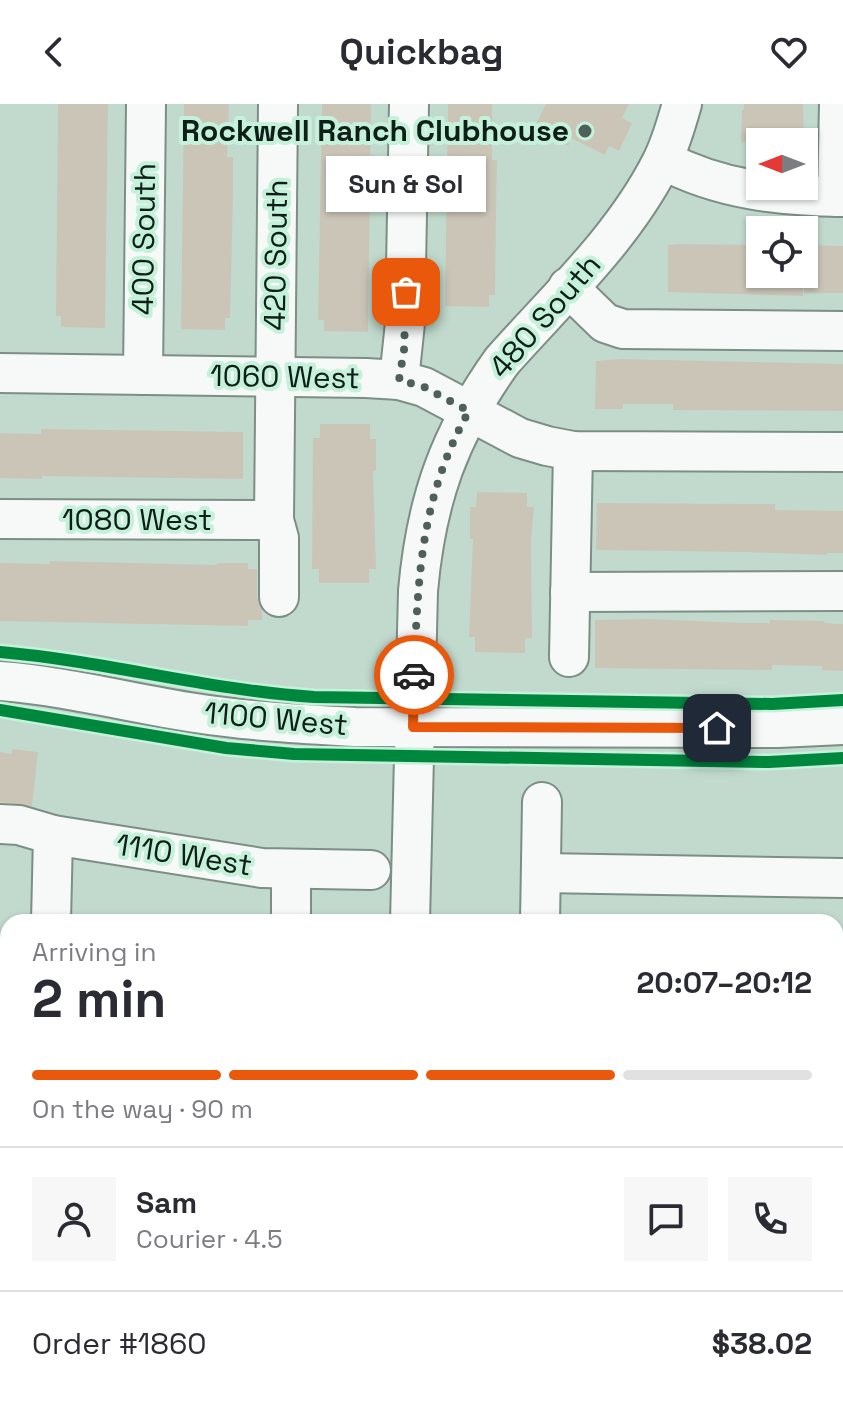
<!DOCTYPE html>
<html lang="en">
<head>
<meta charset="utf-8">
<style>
  :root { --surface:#fff; --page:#f7f7f7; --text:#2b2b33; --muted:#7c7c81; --line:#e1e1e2; --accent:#ea580c }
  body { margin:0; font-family:"Space Grotesk",sans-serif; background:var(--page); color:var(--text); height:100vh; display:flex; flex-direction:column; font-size:30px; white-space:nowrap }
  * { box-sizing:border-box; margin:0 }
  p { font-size:26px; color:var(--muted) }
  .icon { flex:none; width:44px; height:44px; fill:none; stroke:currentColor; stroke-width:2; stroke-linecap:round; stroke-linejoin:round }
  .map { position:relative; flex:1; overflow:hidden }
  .drawer { position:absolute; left:0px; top:810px; width:844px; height:496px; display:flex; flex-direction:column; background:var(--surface); border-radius:24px 24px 0 0; box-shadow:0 2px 6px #0004 }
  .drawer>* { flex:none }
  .needle { width:52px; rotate:270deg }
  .fabs { position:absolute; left:746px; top:24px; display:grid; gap:16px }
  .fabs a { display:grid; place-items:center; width:72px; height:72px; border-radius:0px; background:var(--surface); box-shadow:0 2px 6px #0004; font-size:40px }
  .pin { position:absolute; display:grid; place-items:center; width:68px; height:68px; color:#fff; margin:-34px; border-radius:16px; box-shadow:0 4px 12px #0006 }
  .courier { position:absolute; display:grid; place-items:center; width:80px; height:80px; margin:-40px; border:6px solid #ea580c; border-radius:50%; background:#fff; color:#222; box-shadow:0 2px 10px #0007 }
  .bubble { position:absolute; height:56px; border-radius:0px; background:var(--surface); box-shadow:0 2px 6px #0004; font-size:26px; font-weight:700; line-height:56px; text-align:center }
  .overview em { font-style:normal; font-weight:700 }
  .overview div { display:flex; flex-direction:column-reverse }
  .overview { display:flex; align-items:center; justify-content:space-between; height:136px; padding:0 32px }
  h1 { font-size:52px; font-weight:700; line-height:60px }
  .bar { display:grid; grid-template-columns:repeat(4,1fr); gap:12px 8px; align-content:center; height:96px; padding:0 32px }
  .bar i { height:10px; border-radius:6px; background:var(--line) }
  .bar .selected { background:var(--accent) }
  .bar p { grid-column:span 4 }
  .line { display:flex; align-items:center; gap:20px; padding:0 32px; border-top:2px solid var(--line) }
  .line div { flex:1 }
  .round { display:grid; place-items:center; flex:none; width:84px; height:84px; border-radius:0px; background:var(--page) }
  header { display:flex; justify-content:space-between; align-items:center; height:104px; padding:0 32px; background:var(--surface); font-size:36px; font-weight:700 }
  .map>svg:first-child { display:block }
  .building { fill:#cbc5b8 }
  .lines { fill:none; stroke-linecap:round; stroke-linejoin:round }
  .minor-casing { stroke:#7c8e85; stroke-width:42 }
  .minor { stroke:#f6f9f8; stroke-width:38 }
  .cycleway-casing { stroke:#c5f1db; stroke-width:17 }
  .cycleway { stroke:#00873e; stroke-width:12 }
  .done { stroke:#4e6058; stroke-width:8; stroke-dasharray:0 14.4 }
  .route { stroke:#ea580c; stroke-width:10 }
  .poi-dot { fill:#4e6058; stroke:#c5f1db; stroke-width:3 }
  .labels { text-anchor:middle; stroke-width:8; stroke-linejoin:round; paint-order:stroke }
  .poi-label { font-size:30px; font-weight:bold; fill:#0f1f18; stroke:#c5f1db; text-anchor:end }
  .street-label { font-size:30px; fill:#0f1f18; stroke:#c5f1db }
</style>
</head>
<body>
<header><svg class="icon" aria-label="back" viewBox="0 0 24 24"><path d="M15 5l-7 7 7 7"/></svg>Quickbag<svg class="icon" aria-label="heart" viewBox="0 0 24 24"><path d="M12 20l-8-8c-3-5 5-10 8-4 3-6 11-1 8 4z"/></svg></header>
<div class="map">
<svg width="843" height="1306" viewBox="0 0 843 1306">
  <rect width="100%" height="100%" fill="#c2dace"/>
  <g class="building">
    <polygon points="58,0 108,0 105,224 61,223 61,212 56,212"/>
    <polygon points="184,0 229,0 227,53 233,53 233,94 230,214 225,214 225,226 181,225"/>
    <polygon points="322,0 371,0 368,228 324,227 324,216 318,216"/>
    <polygon points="448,0 492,0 492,56 497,56 496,108 495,191 489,191 489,203 445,202"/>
    <polygon points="546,0 629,0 622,14 632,19 619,47 609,42 605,51 571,34 568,42 534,24"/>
    <polygon points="744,0 803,0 804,38 741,38 742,6 744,6"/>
    <polygon points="679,140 760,141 760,170 803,170 803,192 668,188 668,141"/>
    <polygon points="804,141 843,142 843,189 804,189"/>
    <polygon points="621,255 843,260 843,307 673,306 673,300 623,300 623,305 595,305 596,257"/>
    <polygon points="320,320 370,320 370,335 376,335 376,367 373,367 376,465 369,465 369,479 319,479 319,465 312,465 313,334 320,334"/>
    <polygon points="41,325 243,328 243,375 42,372 42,375 0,374 0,329 41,330"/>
    <polygon points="477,388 527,389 527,403 534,403 531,437 532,534 525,534 525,549 475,548 475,533 469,533 473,435 470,435 470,403 476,403"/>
    <polygon points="597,399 775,400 775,406 843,407 843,449 827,449 827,451 745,448 596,446"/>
    <polygon points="50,457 216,461 217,459 248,459 248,465 257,465 257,493 262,506 262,516 248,516 248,522 0,517 0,459 50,460"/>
    <polygon points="648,515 744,519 770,519 770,516 825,517 824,519 843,520 843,567 822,566 822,562 772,561 772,566 595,564 595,516"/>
    <polygon points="12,645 38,648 32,702 0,698 0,648 12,650"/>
  </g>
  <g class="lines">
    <g class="minor-casing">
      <g id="minor">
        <polyline points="278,0 274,416 279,434 279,493"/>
        <path d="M663,56C720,86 779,92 843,93"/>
        <polyline points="837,93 839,0"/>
        <polyline points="568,183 605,219 623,225 843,227"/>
        <polyline points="0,269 366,274 399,276 424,283 520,334 547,342 573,347 843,348"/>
        <polyline points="143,271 146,0"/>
        <polyline points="399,276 405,219 409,0"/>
        <polyline points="0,415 274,416"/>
        <polyline points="570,488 843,487"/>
        <polyline points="569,553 573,347"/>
        <path d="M0,577C66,582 130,599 195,609C248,617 301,620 355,623L778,624L843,621"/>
        <polyline points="0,720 19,721 53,731 262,764 371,766"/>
        <polyline points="541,769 843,774"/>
        <polyline points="51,818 53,731"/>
        <polyline points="291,818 291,765"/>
        <path d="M410,818L418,487C426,396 449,331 502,257C558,194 623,134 661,59C671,40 676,20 682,0"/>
        <polyline points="540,818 542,698"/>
        <polyline points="0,974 8,974"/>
        <polyline points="0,1099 8,1099"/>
        <polyline points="836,1140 843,1141"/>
        <polyline points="782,1298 782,1306"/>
        <polyline points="44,1306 44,1298"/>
        <polyline points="152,1306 152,1298"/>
        <polyline points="285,1306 285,1298"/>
        <polyline points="399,1306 400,1298"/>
        <polyline points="531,1306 532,1298"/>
      </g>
    </g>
    <use href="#minor" class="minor"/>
    <g class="cycleway-casing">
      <g id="cycleway">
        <path d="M0,548C105,557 208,586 314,593L772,600L843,596"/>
        <polyline points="0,606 226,644 294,650 769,658 843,654"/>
      </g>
    </g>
    <use href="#cycleway" class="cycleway"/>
  </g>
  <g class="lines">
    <path class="done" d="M406,188L404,246L399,276L424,283L469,307C420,394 418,474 414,571"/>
    <polyline class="route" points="414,571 413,623 717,624"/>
  </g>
  <circle class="poi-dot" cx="585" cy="27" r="8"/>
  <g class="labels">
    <g class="poi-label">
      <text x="569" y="37">Rockwell Ranch Clubhouse</text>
    </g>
    <g class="street-label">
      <text transform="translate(144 135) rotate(-89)" y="10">400 South</text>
      <text transform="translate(276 151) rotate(-89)" y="10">420 South</text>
      <text transform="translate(545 212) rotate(-49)" y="10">480 South</text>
      <text transform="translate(285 273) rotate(1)" y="10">1060 West</text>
      <text x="137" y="426">1080 West</text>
      <text transform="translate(276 615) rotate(5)" y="10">1100 West</text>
      <text transform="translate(184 751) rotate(9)" y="10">1110 West</text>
    </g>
  </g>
</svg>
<div class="fabs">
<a><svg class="needle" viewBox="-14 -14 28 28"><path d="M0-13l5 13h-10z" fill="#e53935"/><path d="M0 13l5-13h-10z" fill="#7c7c81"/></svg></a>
<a><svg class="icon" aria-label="locate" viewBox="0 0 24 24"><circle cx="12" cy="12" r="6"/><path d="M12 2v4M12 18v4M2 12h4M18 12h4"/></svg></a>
</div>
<div class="pin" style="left:406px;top:188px;background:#ea580c"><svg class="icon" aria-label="bag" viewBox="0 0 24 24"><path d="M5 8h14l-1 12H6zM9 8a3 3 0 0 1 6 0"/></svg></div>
<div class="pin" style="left:717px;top:624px;background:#1f2937"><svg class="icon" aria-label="home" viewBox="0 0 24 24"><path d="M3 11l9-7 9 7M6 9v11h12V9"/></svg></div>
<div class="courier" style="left:414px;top:571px"><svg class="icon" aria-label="car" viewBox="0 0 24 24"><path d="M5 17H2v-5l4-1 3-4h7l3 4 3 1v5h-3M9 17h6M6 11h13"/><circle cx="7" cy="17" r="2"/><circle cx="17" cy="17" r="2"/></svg></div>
<div class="bubble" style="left:326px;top:52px;width:160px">Sun &amp; Sol</div>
<section class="drawer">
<div class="overview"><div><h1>2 min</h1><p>Arriving in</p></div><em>20:07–20:12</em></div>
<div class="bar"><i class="selected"></i><i class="selected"></i><i class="selected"></i><i></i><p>On the way · 90 m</p></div>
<div class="line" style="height:144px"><a class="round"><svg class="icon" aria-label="person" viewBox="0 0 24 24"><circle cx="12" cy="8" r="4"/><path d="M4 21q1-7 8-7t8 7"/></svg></a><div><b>Sam</b><p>Courier · 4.5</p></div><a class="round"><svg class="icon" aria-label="chat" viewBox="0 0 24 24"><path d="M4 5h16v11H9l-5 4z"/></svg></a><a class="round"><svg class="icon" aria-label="phone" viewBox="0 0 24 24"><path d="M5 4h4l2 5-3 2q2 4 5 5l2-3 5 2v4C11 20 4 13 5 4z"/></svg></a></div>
<div class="line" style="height:104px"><div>Order #1860</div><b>$38.02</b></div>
</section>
</div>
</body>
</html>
